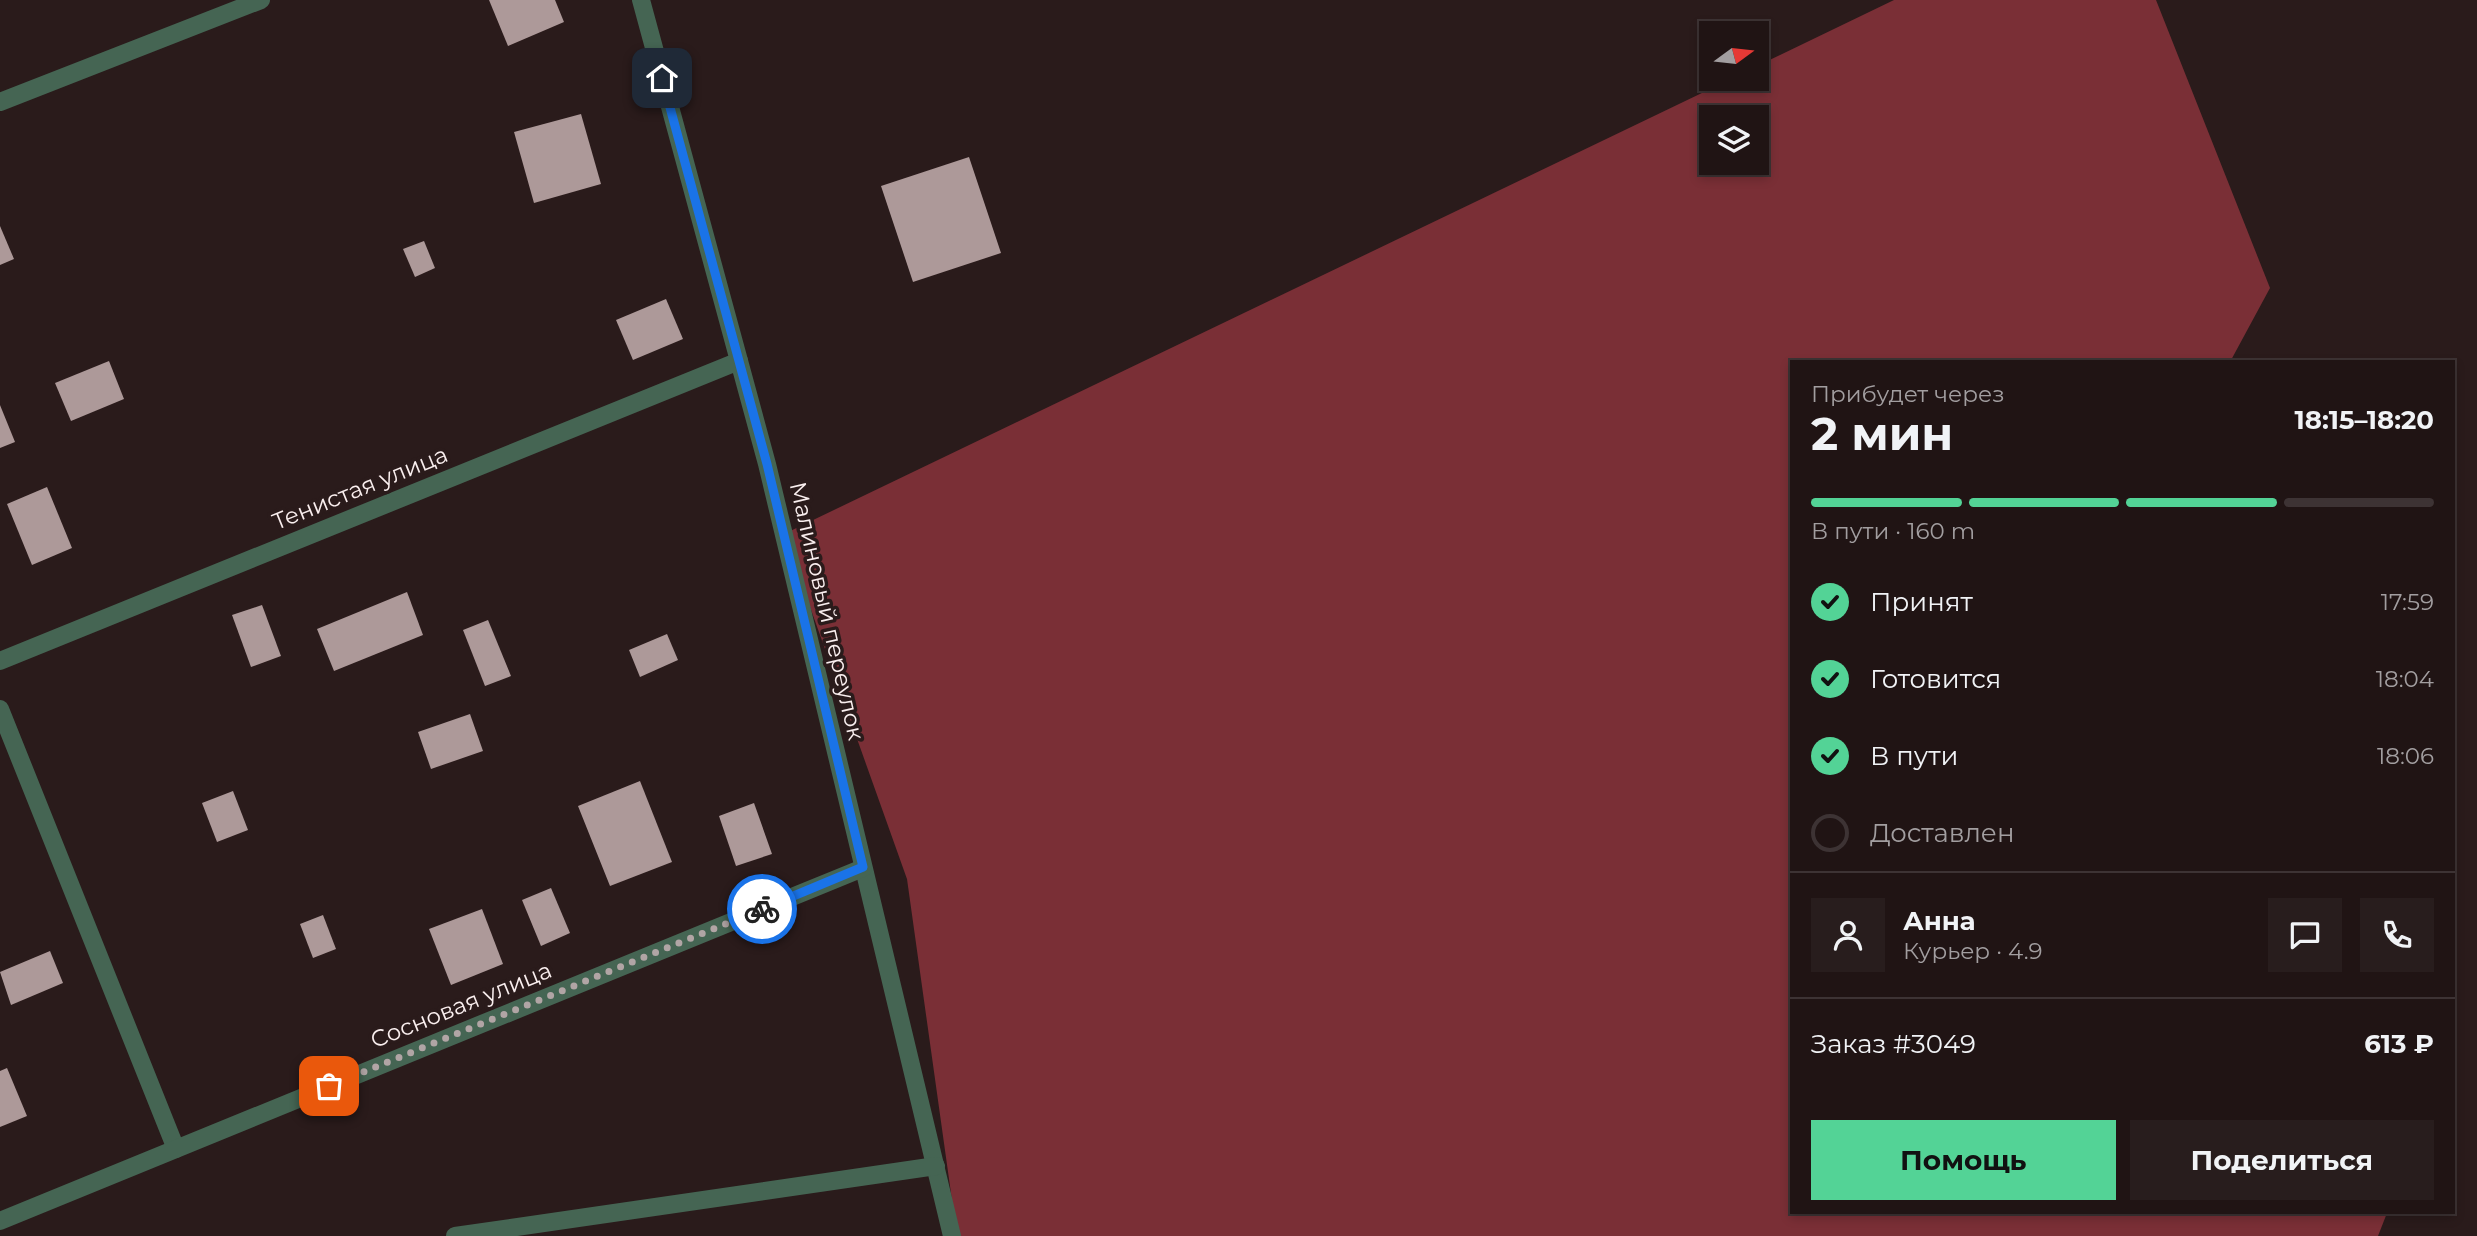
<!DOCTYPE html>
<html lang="ru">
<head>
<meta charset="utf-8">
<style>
  :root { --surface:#201414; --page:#281d1d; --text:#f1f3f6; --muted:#a29ea0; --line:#3d3334; --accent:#53d396 }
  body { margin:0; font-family:Montserrat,sans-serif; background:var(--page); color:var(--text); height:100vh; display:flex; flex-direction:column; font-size:26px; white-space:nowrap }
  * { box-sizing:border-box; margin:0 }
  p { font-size:23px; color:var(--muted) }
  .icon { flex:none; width:38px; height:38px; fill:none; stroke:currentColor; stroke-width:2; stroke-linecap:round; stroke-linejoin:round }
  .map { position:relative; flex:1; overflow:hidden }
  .side { position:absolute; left:1790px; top:360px; width:665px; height:854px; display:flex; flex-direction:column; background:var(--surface); border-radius:0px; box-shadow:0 4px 10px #0003,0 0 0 2px var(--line) }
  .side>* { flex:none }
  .needle { width:46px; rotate:75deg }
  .fabs { position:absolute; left:1699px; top:21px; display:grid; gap:14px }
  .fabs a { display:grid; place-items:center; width:70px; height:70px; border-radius:0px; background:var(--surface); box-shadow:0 4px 10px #0003,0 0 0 2px var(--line); font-size:35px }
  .pin { position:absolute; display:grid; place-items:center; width:60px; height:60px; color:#fff; margin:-30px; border-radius:14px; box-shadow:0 4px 10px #0006 }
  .courier { position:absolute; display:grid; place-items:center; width:70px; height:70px; margin:-35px; border:5px solid #1a73e8; border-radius:50%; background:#fff; color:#222; box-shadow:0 2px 9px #0007 }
  .overview em { font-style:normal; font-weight:700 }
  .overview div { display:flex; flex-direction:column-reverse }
  .overview { display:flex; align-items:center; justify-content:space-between; height:119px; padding:0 21px }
  h1 { font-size:46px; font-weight:700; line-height:52px }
  .bar { display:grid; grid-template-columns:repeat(4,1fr); gap:10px 7px; align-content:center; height:84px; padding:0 21px }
  .bar i { height:9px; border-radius:5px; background:var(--line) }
  .bar .current { background:var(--accent) }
  .bar p { grid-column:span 4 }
  .line { display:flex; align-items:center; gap:18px; padding:0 21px; border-top:2px solid var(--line) }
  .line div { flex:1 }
  .round { display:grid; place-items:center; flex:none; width:74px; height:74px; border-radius:0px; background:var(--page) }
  ol { padding:0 21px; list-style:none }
  li { display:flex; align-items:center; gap:21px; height:77px }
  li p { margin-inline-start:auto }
  li .icon { padding:7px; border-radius:50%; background:var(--accent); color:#111; stroke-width:4 }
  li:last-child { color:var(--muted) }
  li i { width:38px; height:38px; border:4px solid var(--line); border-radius:50% }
  .button { display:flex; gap:14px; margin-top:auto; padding:14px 21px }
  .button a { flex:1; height:80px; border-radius:0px; background:var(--accent); color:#111; font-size:28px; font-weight:700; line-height:80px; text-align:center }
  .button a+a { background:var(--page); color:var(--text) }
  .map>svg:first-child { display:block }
  .forest { fill:#7a2f36; fill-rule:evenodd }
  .building { fill:#ad9999 }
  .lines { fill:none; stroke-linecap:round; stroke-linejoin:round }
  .minor { stroke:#456553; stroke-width:18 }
  .done { stroke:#b1a5a5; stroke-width:7; stroke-dasharray:0 12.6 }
  .route { stroke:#1a73e8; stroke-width:9 }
  .labels { text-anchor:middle; stroke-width:7; stroke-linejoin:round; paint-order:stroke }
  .street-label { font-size:23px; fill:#faefef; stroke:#2a1b1b }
</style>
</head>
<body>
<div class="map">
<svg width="2477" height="1236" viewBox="0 0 2477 1236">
  <rect width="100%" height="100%" fill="#2a1b1b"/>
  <path class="forest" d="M1894,0H2156L2270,288L2230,362H1792V1213H2387L2378,1236H957L907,879L784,534L1731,79H1757V66ZM1712,117H1757V163H1712Z"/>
  <g class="building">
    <polygon points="489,0 555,0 564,22 508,46"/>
    <polygon points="581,114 601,184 534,203 514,132"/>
    <polygon points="969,157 1001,253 913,282 881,186"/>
    <polygon points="0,226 14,259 0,265"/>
    <polygon points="424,241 435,268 415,277 403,249"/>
    <polygon points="666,299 683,339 633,360 616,320"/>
    <polygon points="109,361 124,399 71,421 55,383"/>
    <polygon points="0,405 15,442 0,448"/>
    <polygon points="47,487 72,548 32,565 7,504"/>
    <polygon points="407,592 423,635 334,671 317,629"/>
    <polygon points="262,605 281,656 251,667 232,615"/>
    <polygon points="488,620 511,676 485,686 463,630"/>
    <polygon points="667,634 678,660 640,677 629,650"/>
    <polygon points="470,714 483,751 431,769 418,732"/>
    <polygon points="640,781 672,862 610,886 578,806"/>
    <polygon points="233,791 248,830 217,842 202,803"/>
    <polygon points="754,803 772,854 736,866 719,816"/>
    <polygon points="551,888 570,933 541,946 522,900"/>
    <polygon points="482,909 503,964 451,985 429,929"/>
    <polygon points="323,915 336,949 313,958 300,924"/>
    <polygon points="50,951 63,983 11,1005 0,972"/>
    <polygon points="7,1068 27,1116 0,1127 0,1071"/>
  </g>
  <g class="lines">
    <g class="minor">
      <polyline points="641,0 767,464 952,1236"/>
      <polyline points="0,102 261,0"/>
      <polyline points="0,661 739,361"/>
      <polyline points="0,709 176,1149"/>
      <polyline points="0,1221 863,868"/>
      <polyline points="455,1236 936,1166"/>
    </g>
  </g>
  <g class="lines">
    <polyline class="done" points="329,1086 762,909"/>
    <polyline class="route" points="662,78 767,464 863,867 762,909"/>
  </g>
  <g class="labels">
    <g class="street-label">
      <text transform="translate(360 488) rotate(-22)" y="8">Тенистая улица</text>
      <text transform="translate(827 611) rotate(77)" y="8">Малиновый переулок</text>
      <text transform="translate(461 1005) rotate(-22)" y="8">Сосновая улица</text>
    </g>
  </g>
</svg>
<div class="fabs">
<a><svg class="needle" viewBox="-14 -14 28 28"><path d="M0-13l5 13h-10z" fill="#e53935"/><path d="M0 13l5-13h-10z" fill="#a29ea0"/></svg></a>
<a><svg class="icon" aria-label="layers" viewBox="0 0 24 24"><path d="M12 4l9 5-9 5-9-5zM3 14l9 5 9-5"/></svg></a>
</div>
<div class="pin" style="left:329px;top:1086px;background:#ea580c"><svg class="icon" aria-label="bag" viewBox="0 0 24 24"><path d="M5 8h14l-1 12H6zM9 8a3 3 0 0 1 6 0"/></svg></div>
<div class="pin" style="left:662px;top:78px;background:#1f2937"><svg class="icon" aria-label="home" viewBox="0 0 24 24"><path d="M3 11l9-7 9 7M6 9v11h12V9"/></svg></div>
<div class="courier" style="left:762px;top:909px"><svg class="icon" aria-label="bike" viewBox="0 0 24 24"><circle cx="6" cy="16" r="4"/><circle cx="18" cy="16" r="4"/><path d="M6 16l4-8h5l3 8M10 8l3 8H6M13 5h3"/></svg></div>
<section class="side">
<div class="overview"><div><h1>2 мин</h1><p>Прибудет через</p></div><em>18:15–18:20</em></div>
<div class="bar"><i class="current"></i><i class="current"></i><i class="current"></i><i></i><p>В пути · 160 m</p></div>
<ol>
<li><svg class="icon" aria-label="check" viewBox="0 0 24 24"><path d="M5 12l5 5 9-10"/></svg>Принят<p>17:59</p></li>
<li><svg class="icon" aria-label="check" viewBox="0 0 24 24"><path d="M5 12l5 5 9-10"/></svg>Готовится<p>18:04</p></li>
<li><svg class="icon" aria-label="check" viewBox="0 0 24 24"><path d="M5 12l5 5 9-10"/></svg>В пути<p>18:06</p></li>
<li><i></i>Доставлен</li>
</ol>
<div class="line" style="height:126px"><a class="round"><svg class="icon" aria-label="person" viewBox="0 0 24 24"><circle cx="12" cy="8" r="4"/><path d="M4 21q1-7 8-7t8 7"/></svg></a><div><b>Анна</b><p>Курьер · 4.9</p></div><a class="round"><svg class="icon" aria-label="chat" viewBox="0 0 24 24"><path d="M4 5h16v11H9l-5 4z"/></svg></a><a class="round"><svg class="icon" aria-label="phone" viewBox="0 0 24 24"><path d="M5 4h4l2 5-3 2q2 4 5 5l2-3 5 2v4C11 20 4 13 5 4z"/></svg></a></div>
<div class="line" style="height:91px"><div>Заказ #3049</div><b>613 ₽</b></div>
<div class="button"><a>Помощь</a><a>Поделиться</a></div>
</section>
</div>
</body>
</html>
